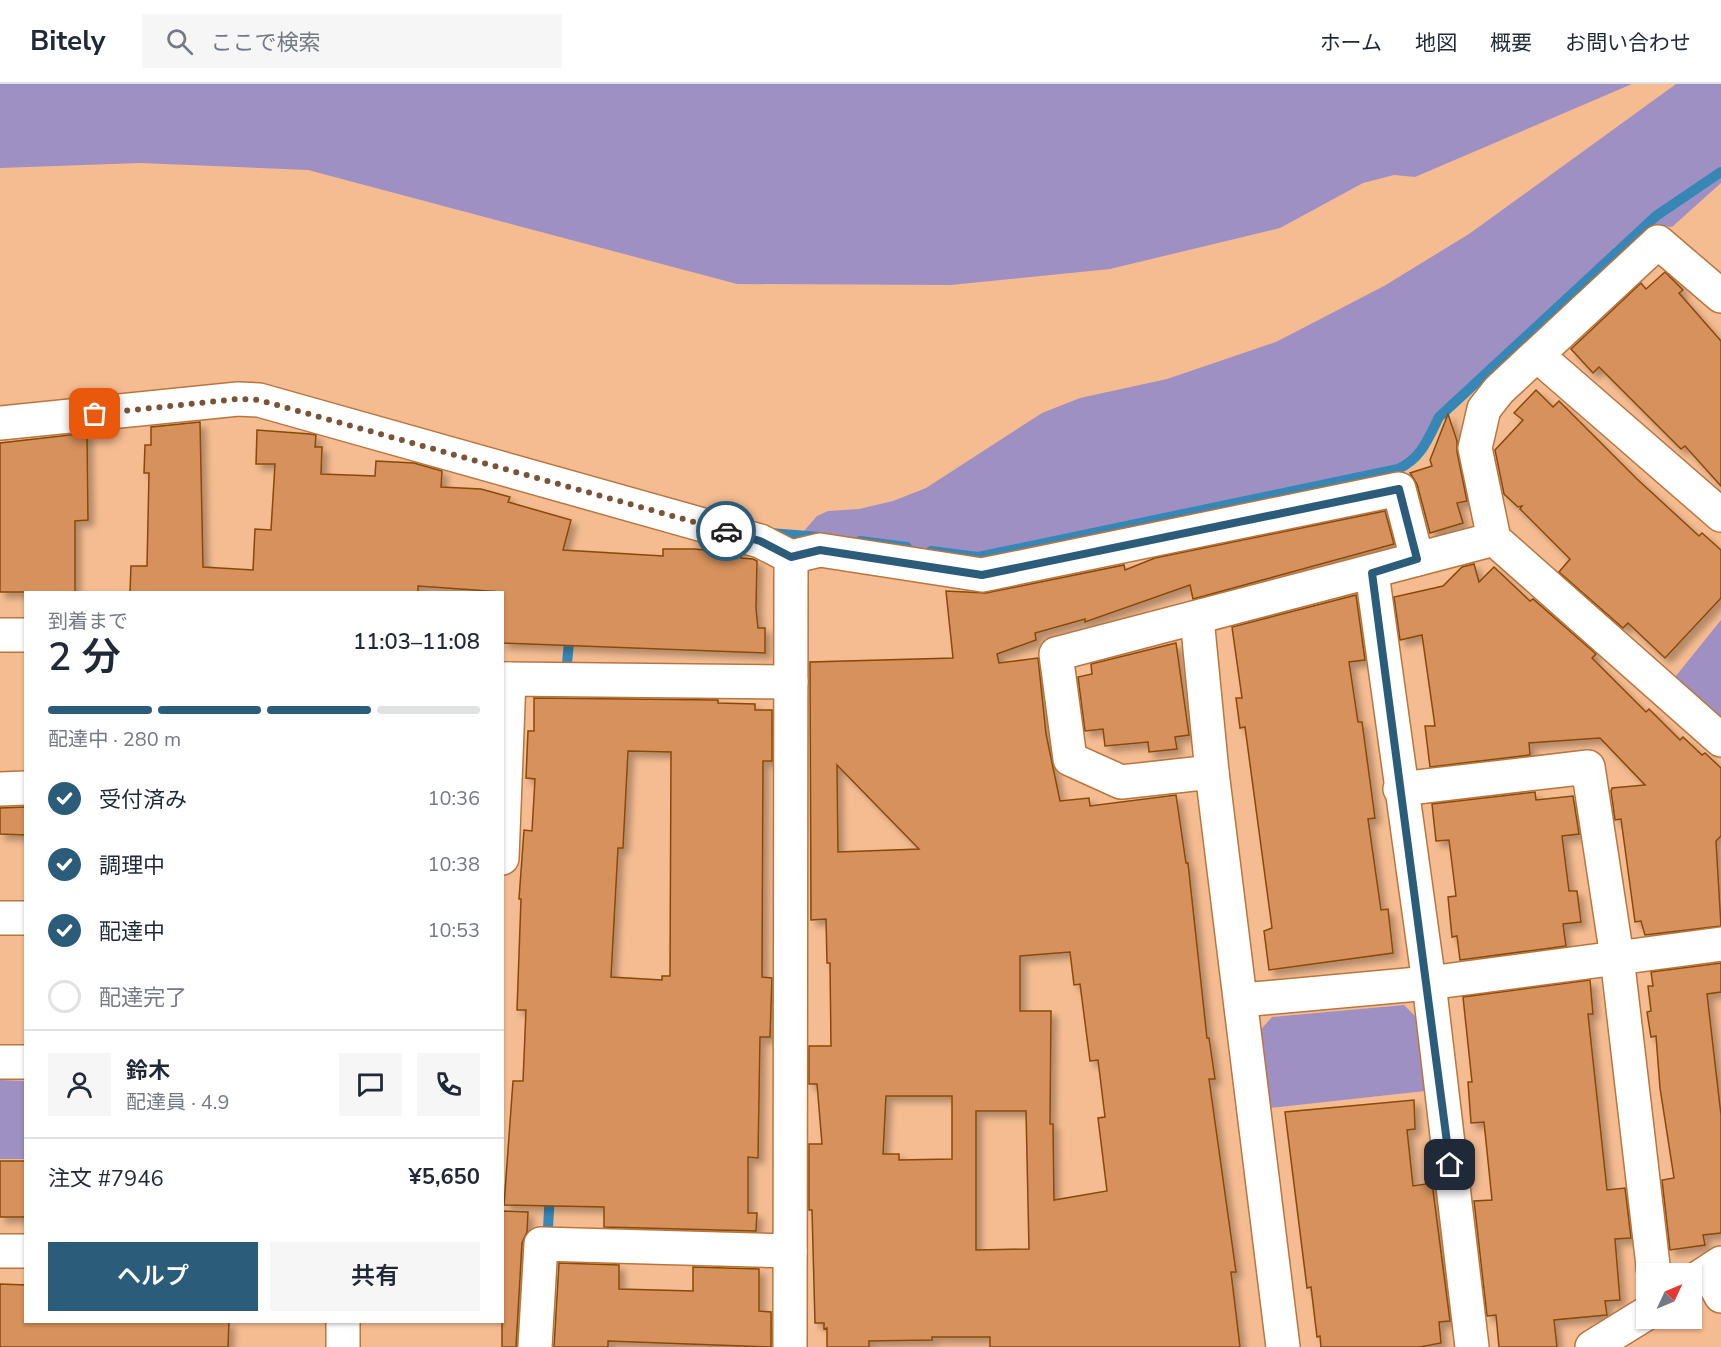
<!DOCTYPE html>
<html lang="ja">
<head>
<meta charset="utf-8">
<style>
  :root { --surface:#fff; --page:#f6f6f7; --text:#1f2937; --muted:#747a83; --line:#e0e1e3; --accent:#2b5c7a }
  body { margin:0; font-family:"Nunito Sans","Noto Sans JP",sans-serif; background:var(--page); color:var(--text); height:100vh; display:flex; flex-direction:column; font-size:22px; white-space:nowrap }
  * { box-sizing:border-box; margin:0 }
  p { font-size:20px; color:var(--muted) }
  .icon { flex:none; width:33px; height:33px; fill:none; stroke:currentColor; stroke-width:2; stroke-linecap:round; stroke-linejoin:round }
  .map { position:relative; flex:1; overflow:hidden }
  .sheet { position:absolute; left:24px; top:507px; width:480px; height:732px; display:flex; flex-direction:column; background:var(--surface); border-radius:0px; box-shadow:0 2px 4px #0004 }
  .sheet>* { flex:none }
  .needle { width:39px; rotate:46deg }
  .controls { position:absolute; left:1636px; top:1179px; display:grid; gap:12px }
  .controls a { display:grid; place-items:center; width:66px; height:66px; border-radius:0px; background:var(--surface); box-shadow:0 2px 4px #0004; font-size:30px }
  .pin { position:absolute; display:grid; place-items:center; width:51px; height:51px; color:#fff; margin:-26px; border-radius:12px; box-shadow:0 3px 9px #0006 }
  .courier { position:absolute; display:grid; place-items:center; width:60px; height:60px; margin:-30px; border:4px solid #2b5c7a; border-radius:50%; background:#fff; color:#222; box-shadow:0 2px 8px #0007 }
  .head em { font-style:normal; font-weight:600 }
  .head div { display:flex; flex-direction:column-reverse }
  .head { display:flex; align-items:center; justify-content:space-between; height:102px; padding:0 24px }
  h1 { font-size:39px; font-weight:600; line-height:45px }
  .bar { display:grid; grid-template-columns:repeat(4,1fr); gap:9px 6px; align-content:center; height:72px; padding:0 24px }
  .bar i { height:8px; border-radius:4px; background:var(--line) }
  .bar .on { background:var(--accent) }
  .bar p { grid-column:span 4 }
  .line { display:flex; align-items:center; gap:15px; padding:0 24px; border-top:2px solid var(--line) }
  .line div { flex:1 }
  .round { display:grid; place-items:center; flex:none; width:63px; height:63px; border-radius:0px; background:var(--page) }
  ol { padding:0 24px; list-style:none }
  li { display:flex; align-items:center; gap:18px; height:66px }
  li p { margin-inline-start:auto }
  li .icon { padding:6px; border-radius:50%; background:var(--accent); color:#fff; stroke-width:4 }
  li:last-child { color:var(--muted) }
  li i { width:33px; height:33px; border:3px solid var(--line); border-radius:50% }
  .button { display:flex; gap:12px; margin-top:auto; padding:12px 24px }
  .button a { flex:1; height:69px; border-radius:0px; background:var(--accent); color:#fff; font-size:24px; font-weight:600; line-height:69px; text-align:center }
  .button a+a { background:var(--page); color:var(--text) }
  header { display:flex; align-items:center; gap:36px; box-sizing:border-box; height:84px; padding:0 30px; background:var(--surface); border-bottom:2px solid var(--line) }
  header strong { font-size:28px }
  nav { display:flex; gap:33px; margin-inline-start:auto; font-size:21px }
  .search { width:420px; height:54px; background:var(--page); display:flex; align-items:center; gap:15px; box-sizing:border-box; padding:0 21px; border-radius:0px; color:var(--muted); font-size:22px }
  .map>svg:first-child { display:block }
  .green { fill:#9f90c4 }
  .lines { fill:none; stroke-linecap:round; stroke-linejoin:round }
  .stream { stroke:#3787b6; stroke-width:10 }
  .building { fill:#d6915b; stroke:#884908; stroke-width:1.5; fill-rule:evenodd; filter:url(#shadow) }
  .minor-casing { stroke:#b8763f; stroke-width:36 }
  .minor { stroke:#fff; stroke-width:33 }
  .done { stroke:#7a5436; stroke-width:6; stroke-dasharray:0 10.8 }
  .route { stroke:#2b5c7a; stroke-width:8 }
</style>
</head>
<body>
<header>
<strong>Bitely</strong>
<div class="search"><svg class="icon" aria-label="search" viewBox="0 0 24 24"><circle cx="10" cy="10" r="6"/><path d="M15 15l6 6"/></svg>ここで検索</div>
<nav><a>ホーム</a><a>地図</a><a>概要</a><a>お問い合わせ</a></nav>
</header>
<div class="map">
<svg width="1721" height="1263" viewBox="0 0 1721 1263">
  <defs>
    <filter id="shadow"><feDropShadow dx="5.5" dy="5.5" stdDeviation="3" flood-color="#0004"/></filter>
  </defs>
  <rect width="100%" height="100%" fill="#f5bc91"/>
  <g class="green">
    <polygon points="0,0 1632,0 1415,93 1394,91 1363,99 1280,144 1110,185 951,201 737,200 308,86 140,79 0,84"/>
    <path d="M1676,0H1721V99L1672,143L1656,141L1650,136L1442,327C1432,339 1429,352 1421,365C1413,377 1403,380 1396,393L980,482L802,457L803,448L817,432L828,427L859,425L893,417L926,404L1042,329L1080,314L1167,295L1276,258L1384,202L1469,150Z"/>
    <polygon points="1721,536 1721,641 1671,598"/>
    <polygon points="1404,921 1420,937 1425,1007 1269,1024 1257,950 1272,933"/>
    <polygon points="0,996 25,997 25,1075 0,1075"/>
  </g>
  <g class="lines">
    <g class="stream">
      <polyline points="770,449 820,453"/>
      <polyline points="860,457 907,463"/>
      <path d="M931,467L978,473L1398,385C1421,375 1428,355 1439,333L1656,132L1721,88"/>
      <polyline points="567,579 570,549"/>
      <polyline points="548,1144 550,1109"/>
    </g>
  </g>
  <g class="building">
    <polygon points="1665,188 1683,206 1679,209 1721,257 1721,402 1685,362 1681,365 1599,283 1593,289 1571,265 1641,199 1646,205"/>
    <polygon points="1536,306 1553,323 1559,317 1637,395 1699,452 1702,449 1721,466 1721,514 1665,574 1628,539 1623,544 1559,488 1570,475 1520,425 1522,422 1518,423 1504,410 1495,366 1523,336 1514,329"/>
    <polygon points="1448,330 1457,357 1457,368 1467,417 1457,419 1463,439 1430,449 1417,400 1410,389 1432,382 1430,376"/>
    <polygon points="200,338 203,483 253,486 255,445 271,446 275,380 256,380 257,346 310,350 316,351 315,363 322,363 321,390 375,392 376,377 414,379 442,387 441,403 481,405 510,413 508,418 571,436 563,466 663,472 663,465 694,465 729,468 741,471 741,474 753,475 757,477 756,524 758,544 765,544 765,569 502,559 502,508 418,502 418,508 130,508 131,482 147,482 149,389 144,389 145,361 151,361 151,343"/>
    <polygon points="87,349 88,436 75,437 75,508 0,508 0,359"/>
    <path d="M1385,427L1394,460L1193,515L1190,501L1085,538V535L1035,549L1036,556L997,570L999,579L1038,574L1046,650L1060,717L1089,714L1090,722L1176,711L1186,779H1188L1207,954H1209L1215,995H1209L1236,1188H1231L1240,1263H990V1253H932V1256L869,1257V1263H827V1244L824,1245V1239H815L812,1126H809V1060H822L817,1000H809V962H831L830,879H827L826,835L811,836L810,578L953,574L946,507L986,509L1124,481L1125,486L1155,474ZM837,681L919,765L838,768ZM1070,868L1074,901L1080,900L1090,977L1098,976L1105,1033L1098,1034L1107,1107L1054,1116L1053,1040H1050L1051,927H1020V872ZM886,1012H952V1075L899,1076V1070H883ZM976,1027H1026L1029,1165L976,1166Z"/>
    <polygon points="1474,480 1479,498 1494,483 1530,517 1533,515 1596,570 1592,574 1646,628 1649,625 1680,656 1683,653 1702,671 1705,669 1721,684 1721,752 1716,757 1721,842 1645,851 1641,837 1635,838 1621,735 1615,736 1611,707 1612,704 1645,701 1600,654 1529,659 1530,671 1430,683 1425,642 1435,642 1422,551 1400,556 1394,513 1443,502 1462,483"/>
    <polygon points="1356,511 1365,576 1349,578 1358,638 1362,638 1375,734 1368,735 1381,826 1388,825 1393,869 1269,886 1264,847 1272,844 1245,643 1240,644 1236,614 1242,614 1232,543"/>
    <polygon points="1176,559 1189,651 1175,653 1177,665 1149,668 1148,658 1105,662 1103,645 1085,647 1078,593 1092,590 1091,580"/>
    <path d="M534,614L718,616V619L755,620V626H772V677H763L762,893L772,894L770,953H760L758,1074L748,1073V1129H757L756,1147L604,1143V1123L504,1121L513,997H523L526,926H517L521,815H519L524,746L532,747L535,695L526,694L528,647H534ZM628,667L671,668L670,892H662V896L611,893L618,764H623Z"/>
    <polygon points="1535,708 1536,716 1573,712 1579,750 1562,752 1569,807 1577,807 1581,838 1563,840 1566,862 1460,876 1457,852 1452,853 1448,813 1456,812 1449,756 1436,757 1432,720"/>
    <polygon points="26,723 26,751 0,750 0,724"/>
    <polygon points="1721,879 1721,908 1707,910 1721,1031 1721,1149 1703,1151 1705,1161 1670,1166 1662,1096 1674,1094 1660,1004 1656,952 1651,953 1647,928 1651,927 1648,902 1653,902 1651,888"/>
    <polygon points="1590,896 1593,930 1588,930 1607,1106 1625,1104 1631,1154 1615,1155 1620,1216 1605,1217 1607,1231 1554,1236 1557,1263 1499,1263 1496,1231 1487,1232 1474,1117 1492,1116 1484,1038 1471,1039 1468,998 1472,998 1463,913"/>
    <polygon points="1414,1016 1415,1045 1407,1046 1413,1102 1432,1099 1450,1237 1439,1238 1441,1259 1420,1263 1321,1263 1320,1252 1317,1253 1311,1203 1307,1204 1285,1028"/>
    <rect x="0" y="1077" width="26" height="56"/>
    <polygon points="502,1127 528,1128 527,1148 522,1159 516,1263 502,1263"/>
    <polygon points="559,1179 619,1181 619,1205 693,1207 693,1183 759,1185 759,1227 771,1228 771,1263 608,1257 608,1263 554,1263"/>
    <polygon points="0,1200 26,1201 26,1238 229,1238 228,1263 0,1263"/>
  </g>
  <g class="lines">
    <g class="minor-casing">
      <g id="minor">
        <polyline points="1721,212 1658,158 1499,306 1484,325 1475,364 1494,455 1721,656"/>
        <polyline points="1538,272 1721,431"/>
        <polyline points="0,339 238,315 259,316 760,457 791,473 820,466 982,491 1399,405 1417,475"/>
        <polyline points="1372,489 1429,899 1472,1263"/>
        <polyline points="1197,534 1212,688 1283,1263"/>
        <polyline points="0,551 26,551"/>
        <polyline points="502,595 791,598"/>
        <polyline points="1212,688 1121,698 1070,675 1056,570 1494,455"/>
        <polyline points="0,705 26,704"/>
        <polyline points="1400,705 1588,683 1617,873 1654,1190"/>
        <polyline points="502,774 509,595"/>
        <polyline points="0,834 26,834"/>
        <polyline points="1242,916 1429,899 1721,860"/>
        <polyline points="0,978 26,978"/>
        <polyline points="0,1167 26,1167"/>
        <polyline points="1708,1188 1721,1212"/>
        <polyline points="1692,1198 1721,1179"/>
        <polyline points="343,1263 343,1238"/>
        <polyline points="535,1263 541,1160 790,1167"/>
        <polyline points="790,1263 791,473"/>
        <polyline points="1592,1263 1647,1229"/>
      </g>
    </g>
    <use href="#minor" class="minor"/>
  </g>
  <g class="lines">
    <polyline class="done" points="95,330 238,315 259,316 726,447"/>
    <polyline class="route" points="726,447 760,457 791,473 820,466 982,491 1399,405 1417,475 1372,489 1450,1081"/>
  </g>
</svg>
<div class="controls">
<a><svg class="needle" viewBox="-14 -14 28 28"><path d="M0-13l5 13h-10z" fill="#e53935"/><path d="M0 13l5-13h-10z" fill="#747a83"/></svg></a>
</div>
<div class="pin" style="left:95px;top:330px;background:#ea580c"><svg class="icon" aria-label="bag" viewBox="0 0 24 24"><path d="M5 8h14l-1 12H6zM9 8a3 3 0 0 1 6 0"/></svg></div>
<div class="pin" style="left:1450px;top:1081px;background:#1f2937"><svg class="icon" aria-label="home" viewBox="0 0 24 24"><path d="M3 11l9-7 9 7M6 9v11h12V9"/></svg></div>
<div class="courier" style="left:726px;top:447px"><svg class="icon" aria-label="car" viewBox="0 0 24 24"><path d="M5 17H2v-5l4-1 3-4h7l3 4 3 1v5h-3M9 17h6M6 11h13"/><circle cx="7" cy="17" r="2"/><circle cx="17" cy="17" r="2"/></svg></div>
<section class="sheet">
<div class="head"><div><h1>2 分</h1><p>到着まで</p></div><em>11:03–11:08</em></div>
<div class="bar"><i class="on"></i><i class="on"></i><i class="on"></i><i></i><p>配達中 · 280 m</p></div>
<ol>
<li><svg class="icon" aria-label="check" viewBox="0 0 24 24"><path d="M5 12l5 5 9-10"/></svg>受付済み<p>10:36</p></li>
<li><svg class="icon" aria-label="check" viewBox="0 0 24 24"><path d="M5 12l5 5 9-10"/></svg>調理中<p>10:38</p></li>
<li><svg class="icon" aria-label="check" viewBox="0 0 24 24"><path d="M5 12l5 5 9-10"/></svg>配達中<p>10:53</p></li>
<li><i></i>配達完了</li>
</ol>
<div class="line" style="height:108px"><a class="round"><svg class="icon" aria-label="person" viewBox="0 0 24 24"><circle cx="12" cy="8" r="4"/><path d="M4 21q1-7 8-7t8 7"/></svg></a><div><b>鈴木</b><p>配達員 · 4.9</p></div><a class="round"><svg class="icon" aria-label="chat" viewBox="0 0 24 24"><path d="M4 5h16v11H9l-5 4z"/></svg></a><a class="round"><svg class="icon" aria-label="phone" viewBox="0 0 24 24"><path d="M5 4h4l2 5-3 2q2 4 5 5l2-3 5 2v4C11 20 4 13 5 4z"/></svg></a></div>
<div class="line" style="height:78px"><div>注文 #7946</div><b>¥5,650</b></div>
<div class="button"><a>ヘルプ</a><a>共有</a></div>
</section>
</div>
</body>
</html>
